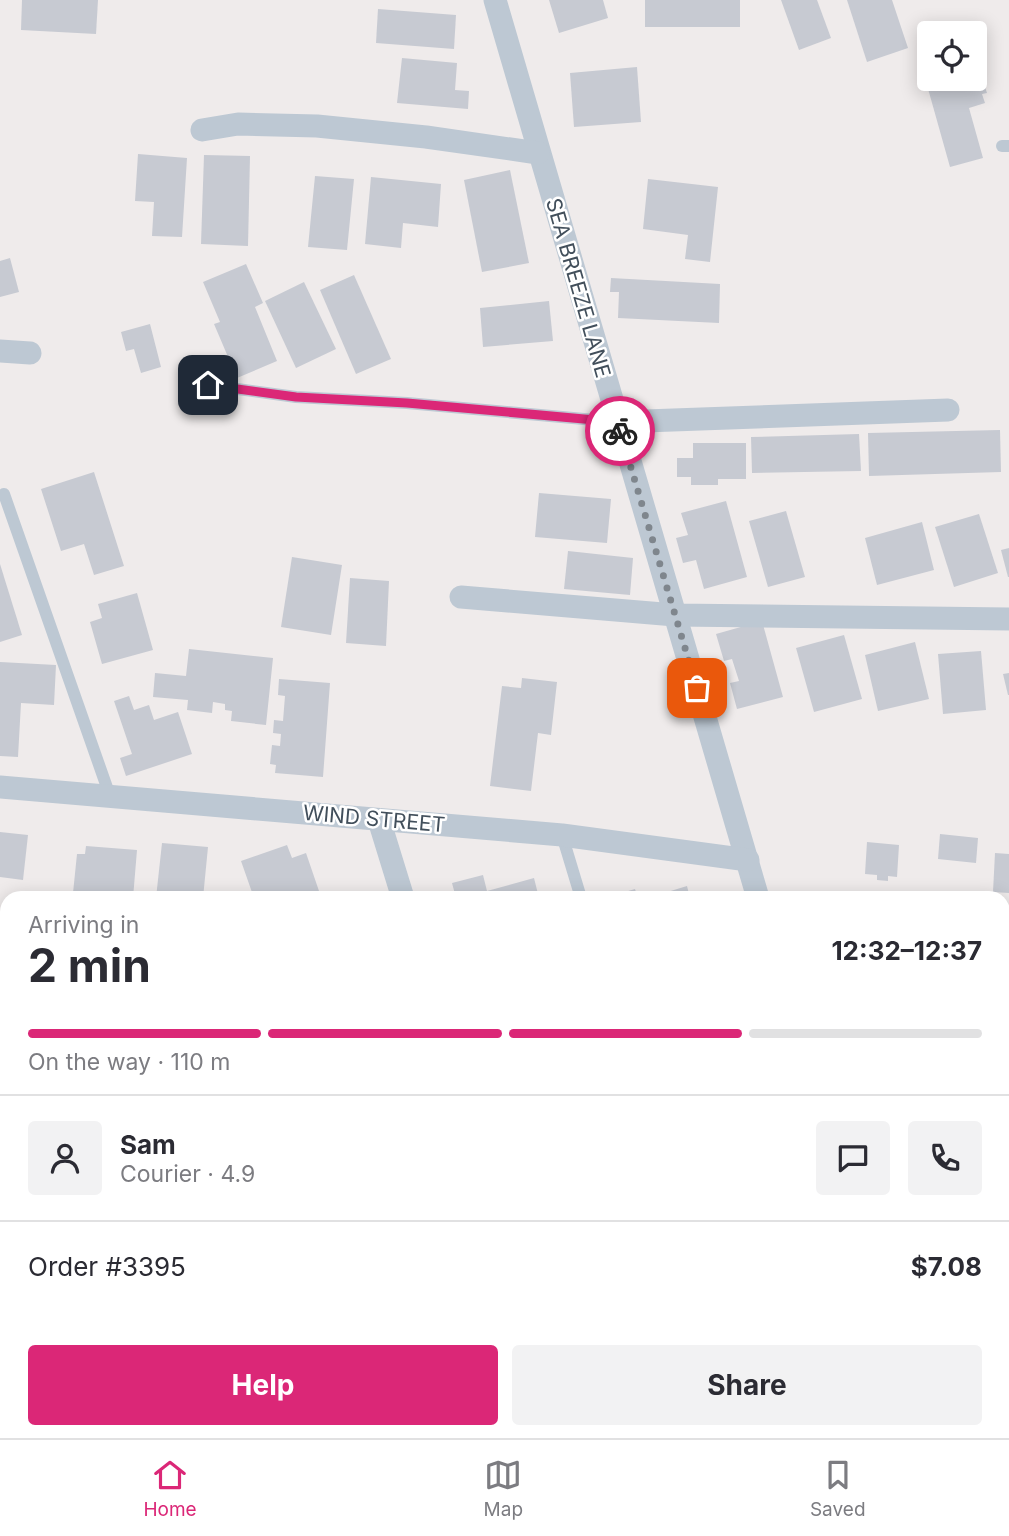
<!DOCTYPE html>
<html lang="en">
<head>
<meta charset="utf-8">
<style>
  :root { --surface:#fff; --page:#f2f2f3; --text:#2b2b33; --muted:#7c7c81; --line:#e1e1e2; --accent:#db2777 }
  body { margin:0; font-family:Inter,sans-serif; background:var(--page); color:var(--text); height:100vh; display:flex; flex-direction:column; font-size:26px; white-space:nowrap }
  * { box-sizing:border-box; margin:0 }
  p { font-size:23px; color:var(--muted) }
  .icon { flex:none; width:38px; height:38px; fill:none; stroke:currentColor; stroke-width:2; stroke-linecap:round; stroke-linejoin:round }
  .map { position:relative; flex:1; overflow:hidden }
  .panel { position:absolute; left:0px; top:891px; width:1010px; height:548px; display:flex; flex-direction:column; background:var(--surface); border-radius:21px 21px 0 0; box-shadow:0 4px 18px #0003 }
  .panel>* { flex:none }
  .fabs { position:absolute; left:917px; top:21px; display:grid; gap:14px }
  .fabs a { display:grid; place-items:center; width:70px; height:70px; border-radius:7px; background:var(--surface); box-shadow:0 4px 18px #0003; font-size:35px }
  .pin { position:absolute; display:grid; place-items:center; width:60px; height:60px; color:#fff; margin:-30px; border-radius:14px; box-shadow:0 4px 10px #0006 }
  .courier { position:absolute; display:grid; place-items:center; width:70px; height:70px; margin:-35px; border:5px solid #db2777; border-radius:50%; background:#fff; color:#222; box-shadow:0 2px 9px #0007 }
  .head em { font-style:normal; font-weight:700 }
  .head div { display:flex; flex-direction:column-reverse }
  .head { display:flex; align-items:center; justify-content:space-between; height:119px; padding:0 28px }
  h1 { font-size:46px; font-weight:700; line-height:52px }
  .bar { display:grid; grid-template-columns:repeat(4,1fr); gap:10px 7px; align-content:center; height:84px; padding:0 28px }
  .bar i { height:9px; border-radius:5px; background:var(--line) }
  .bar .active { background:var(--accent) }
  .bar p { grid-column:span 4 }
  .line { display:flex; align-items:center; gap:18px; padding:0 28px; border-top:2px solid var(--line) }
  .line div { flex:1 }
  .round { display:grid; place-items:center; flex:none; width:74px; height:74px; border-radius:7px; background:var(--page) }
  .primary-button { display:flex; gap:14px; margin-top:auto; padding:14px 28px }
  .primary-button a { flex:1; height:80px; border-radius:7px; background:var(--accent); color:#fff; font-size:28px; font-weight:700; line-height:80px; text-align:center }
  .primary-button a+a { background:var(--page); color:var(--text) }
  .dock { display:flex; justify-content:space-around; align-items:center; height:98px; border-top:2px solid var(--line); background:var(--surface); font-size:19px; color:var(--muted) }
  .dock a { display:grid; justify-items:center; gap:4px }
  .dock .active { color:var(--accent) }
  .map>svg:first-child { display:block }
  .green { fill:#b3f3cc }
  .building { fill:#c7cad2 }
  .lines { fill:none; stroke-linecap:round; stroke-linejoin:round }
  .service { stroke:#bdc8d3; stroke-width:12 }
  .minor { stroke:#bdc8d3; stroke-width:23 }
  .done { stroke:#7f868d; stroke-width:7; stroke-dasharray:0 12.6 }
  .route { stroke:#db2777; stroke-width:9 }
  .labels { text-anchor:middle; stroke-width:5; stroke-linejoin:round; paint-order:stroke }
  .street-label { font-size:21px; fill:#424f5b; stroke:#fff }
</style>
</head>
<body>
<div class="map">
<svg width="1009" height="1438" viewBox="0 0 1009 1438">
  <rect width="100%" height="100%" fill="#efebeb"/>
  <polygon class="green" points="468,1432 529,1432 531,1438 470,1438"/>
  <g class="building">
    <polygon points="22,0 98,0 96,34 21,30"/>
    <polygon points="549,0 603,0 608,18 559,33"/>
    <rect x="645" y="0" width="95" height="27"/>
    <polygon points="781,0 817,0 831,38 799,50"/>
    <polygon points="847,0 892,0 908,48 867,62"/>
    <polygon points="378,9 456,15 454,49 376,43"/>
    <polygon points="402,58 457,63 455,90 469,91 468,109 397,103"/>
    <polygon points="637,67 641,122 574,127 570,73"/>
    <polygon points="975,73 978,83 983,81 987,93 982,94 985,103 969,108 983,158 950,167 925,78 975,79"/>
    <polygon points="138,154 187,158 182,237 152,236 154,202 135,201"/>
    <polygon points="204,155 250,156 248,246 201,244"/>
    <polygon points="510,170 529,263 482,272 464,180"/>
    <polygon points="315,176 354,179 347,250 308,247"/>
    <polygon points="371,177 441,184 438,227 403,223 401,248 365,244"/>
    <polygon points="648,179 718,187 710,262 685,259 688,235 643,229"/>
    <polygon points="10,258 19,292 0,297 0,261"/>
    <polygon points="246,264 263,303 255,307 277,361 237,378 214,324 220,322 203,282"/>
    <polygon points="354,275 391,359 356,374 320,290"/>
    <polygon points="611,278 720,284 719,323 618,318 619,292 610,292"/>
    <polygon points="304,282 336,349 296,368 265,301"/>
    <polygon points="549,301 553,341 483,347 480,308"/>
    <polygon points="150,324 161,367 141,373 134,349 126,351 121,332"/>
    <polygon points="1000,430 1001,472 869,476 868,433"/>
    <polygon points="859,434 861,471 752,473 751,437"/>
    <polygon points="693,443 746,443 746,479 718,479 718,485 691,485 691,477 677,477 677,458 693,458"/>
    <polygon points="94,472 124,566 94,575 84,544 61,551 41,489"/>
    <polygon points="539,493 611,499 607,543 535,537"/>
    <polygon points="726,501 747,577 704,589 696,560 683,563 676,538 688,535 681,513"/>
    <polygon points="786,511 805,577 768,587 749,521"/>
    <polygon points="979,514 998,573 954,587 935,527"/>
    <polygon points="922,522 934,570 877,585 865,538"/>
    <polygon points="1009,548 1009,577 1008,577 1001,550"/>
    <polygon points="568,551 633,558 630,595 564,589"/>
    <polygon points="292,557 342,565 331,635 281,627"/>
    <polygon points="0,564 22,635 0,642"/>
    <polygon points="350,578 389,581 386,646 346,643"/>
    <polygon points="137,593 153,650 102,664 90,622 102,618 98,604"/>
    <polygon points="762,621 783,697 737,709 730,683 739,681 732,659 724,661 716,634"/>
    <polygon points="844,635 862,699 814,712 796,648"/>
    <polygon points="915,642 929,699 878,711 865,655"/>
    <polygon points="189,649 273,658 266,725 231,721 232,711 225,710 225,704 213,702 212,713 187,710 188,700 153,697 155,673 186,676"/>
    <polygon points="981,651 986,710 943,714 938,654"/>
    <polygon points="0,662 56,665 54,705 21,703 18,757 0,756"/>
    <polygon points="1009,673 1009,695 1008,695 1003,674"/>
    <polygon points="522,678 557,682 551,735 538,733 531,791 490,786 502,686 521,688"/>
    <polygon points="279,679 330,683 323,777 275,773 276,765 270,764 272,745 280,746 281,734 273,733 274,720 283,721 285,696 278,695"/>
    <polygon points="129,696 134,710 149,705 154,720 178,712 192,754 126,776 120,758 132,754 114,701"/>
    <polygon points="0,832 28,835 23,880 0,877"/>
    <polygon points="940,834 978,838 976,863 938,859"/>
    <polygon points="867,842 899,845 897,877 888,876 888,881 877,880 877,875 865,874"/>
    <polygon points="162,843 208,847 203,898 156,898"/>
    <polygon points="287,845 292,858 306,853 319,891 300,898 273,898 272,896 254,898 241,861"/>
    <polygon points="86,846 137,850 133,898 73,893 77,854 85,854"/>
    <polygon points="995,853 1009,854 1009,893 993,892"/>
    <polygon points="483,875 487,891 534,878 539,898 456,898 452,883"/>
    <polygon points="687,886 690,898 651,898 651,897"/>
    <polygon points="635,889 638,898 608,898 608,897"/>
    <polygon points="606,1432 641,1432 642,1434 631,1438 609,1438"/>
    <polygon points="816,1432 856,1432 858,1438 818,1438"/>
  </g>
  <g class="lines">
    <g class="service">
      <polyline points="1002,146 1009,146"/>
      <polyline points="208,385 296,397 407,403 617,422"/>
      <polyline points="4,494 110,796"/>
      <polyline points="562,835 581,898"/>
    </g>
    <g class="minor">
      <polyline points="495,0 758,898"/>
      <polyline points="202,130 238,124 317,126 426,137 538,153"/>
      <polyline points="0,351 30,353"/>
      <polyline points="617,422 948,410"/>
      <polyline points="461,597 675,615 1009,619"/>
      <polyline points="0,787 562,835 748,860"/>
      <polyline points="379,820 403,898"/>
      <polyline points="0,1023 7,1022"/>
      <polyline points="907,1432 909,1438"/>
    </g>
  </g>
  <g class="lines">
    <polyline class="done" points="620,431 697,688"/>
    <polyline class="route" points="208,385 296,397 407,403 617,422 620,431"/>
  </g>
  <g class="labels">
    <g class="street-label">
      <text transform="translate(578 288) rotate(74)" y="7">SEA BREEZE LANE</text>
      <text transform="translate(374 819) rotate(5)" y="7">WIND STREET</text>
    </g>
  </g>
</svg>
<div class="fabs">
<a><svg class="icon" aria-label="locate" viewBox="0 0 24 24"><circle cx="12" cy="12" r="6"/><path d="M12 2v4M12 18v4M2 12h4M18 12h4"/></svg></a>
</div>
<div class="pin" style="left:697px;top:688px;background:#ea580c"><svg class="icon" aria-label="bag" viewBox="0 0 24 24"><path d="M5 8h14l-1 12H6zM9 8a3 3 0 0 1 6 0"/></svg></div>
<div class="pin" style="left:208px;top:385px;background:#1f2937"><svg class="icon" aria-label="home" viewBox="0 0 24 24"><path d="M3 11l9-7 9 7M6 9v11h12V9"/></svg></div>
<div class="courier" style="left:620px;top:431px"><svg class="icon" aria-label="bike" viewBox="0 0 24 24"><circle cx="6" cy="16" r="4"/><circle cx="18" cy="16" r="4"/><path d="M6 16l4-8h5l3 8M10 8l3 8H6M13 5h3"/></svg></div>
<section class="panel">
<div class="head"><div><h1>2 min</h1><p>Arriving in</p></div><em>12:32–12:37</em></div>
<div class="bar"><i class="active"></i><i class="active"></i><i class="active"></i><i></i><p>On the way · 110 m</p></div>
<div class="line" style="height:126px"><a class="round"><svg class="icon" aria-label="person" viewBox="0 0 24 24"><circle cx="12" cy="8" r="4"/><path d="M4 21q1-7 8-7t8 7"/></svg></a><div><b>Sam</b><p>Courier · 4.9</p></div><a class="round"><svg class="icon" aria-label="chat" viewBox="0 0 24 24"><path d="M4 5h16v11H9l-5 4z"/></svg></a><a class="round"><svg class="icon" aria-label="phone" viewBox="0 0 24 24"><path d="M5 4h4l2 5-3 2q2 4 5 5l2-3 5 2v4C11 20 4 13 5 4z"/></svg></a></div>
<div class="line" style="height:91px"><div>Order #3395</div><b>$7.08</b></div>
<div class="primary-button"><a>Help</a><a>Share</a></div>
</section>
</div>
<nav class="dock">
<a class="active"><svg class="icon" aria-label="home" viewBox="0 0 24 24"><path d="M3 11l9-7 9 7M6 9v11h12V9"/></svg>Home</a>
<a><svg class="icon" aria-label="map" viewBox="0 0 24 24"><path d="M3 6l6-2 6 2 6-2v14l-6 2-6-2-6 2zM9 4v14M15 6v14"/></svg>Map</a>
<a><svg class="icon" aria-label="saved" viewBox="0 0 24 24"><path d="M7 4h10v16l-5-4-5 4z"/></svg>Saved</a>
</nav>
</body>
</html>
